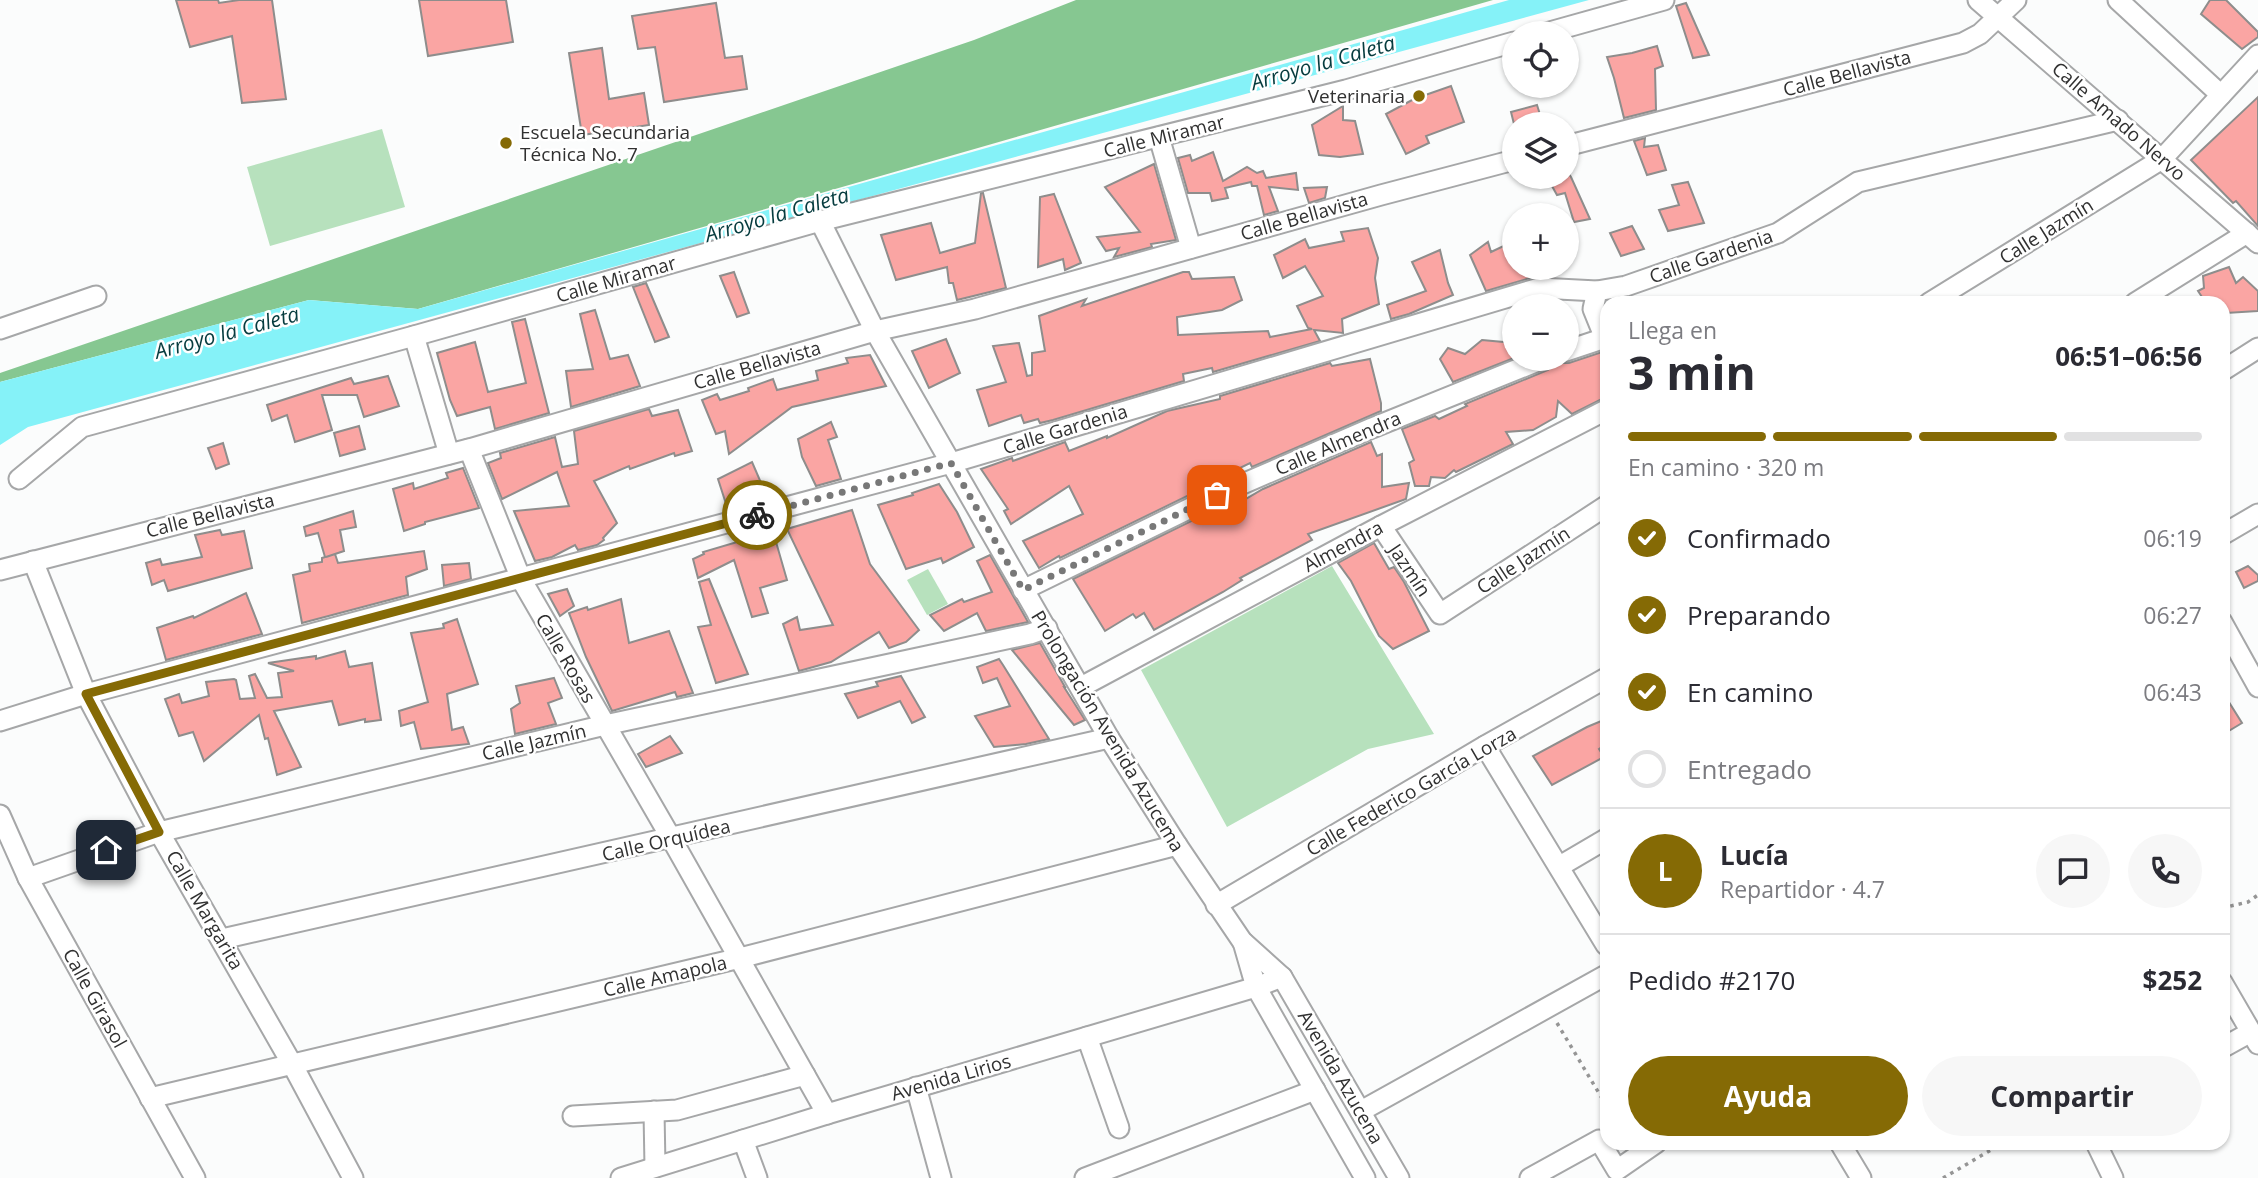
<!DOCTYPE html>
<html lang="es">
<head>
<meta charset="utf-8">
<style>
  :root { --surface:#fff; --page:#f7f7f7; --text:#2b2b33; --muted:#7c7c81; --line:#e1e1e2; --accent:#856a05 }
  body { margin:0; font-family:"Open Sans",sans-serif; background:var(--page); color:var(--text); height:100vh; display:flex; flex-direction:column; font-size:26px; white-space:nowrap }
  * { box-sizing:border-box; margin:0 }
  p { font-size:23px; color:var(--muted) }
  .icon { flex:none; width:38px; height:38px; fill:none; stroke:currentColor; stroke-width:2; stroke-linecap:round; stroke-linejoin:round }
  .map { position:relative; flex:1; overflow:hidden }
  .drawer { position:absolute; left:1600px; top:296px; width:630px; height:854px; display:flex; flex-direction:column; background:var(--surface); border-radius:21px; box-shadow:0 2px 5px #0004 }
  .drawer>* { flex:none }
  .tools { position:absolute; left:1502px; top:21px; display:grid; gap:14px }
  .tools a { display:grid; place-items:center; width:77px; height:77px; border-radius:50%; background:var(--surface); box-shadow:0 2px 5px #0004; font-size:35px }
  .pin { position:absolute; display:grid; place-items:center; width:60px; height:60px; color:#fff; margin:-30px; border-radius:14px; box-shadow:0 4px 10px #0006 }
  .courier { position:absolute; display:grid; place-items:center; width:70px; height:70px; margin:-35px; border:5px solid #856a05; border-radius:50%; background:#fff; color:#222; box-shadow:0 2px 9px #0007 }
  .head em { font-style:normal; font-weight:700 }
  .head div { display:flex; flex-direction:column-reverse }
  .head { display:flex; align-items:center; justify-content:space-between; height:119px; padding:0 28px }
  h1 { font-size:46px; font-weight:700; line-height:52px }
  .bar { display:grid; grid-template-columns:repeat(4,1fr); gap:10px 7px; align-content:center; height:84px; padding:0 28px }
  .bar i { height:9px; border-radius:5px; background:var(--line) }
  .bar .on { background:var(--accent) }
  .bar p { grid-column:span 4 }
  .line { display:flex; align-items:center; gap:18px; padding:0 28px; border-top:2px solid var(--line) }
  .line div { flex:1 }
  .round { display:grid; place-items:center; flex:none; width:74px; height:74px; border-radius:37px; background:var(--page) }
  ol { padding:0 28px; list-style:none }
  li { display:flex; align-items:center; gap:21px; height:77px }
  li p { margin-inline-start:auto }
  li .icon { padding:7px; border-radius:50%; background:var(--accent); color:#fff; stroke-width:4 }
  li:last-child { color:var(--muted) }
  li i { width:38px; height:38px; border:4px solid var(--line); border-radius:50% }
  .action { display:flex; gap:14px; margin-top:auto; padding:14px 28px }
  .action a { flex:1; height:80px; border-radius:42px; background:var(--accent); color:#fff; font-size:28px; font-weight:700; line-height:80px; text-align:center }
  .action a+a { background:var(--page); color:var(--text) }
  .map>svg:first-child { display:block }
  .green { fill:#b7e1bd }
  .forest { fill:#86c791 }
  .water { fill:#85f2f8 }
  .building { fill:#faa5a3; stroke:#8e8d8c; stroke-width:2 }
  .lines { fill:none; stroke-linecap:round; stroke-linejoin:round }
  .minor-casing { stroke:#a6a7a8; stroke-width:23 }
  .path { stroke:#959595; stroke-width:3.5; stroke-dasharray:3.5 5; stroke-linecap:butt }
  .minor { stroke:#fff; stroke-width:19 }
  .done { stroke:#787878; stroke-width:7; stroke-dasharray:0 12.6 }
  .route { stroke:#856a05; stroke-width:9 }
  .poi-dot { fill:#856a05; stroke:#fff; stroke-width:2.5 }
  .labels { text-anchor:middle; stroke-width:5; stroke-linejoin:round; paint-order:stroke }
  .street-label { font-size:19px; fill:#313131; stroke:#fff }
  .poi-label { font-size:19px; fill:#313131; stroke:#fff; text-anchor:end }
  .water-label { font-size:21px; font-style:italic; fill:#063c3f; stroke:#fff }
</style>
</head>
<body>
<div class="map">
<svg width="2258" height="1178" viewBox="0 0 2258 1178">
  <rect width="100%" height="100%" fill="#fbfcfc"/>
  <g class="green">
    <polygon points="382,129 405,207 270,246 247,167"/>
    <polygon points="1332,566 1434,734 1368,749 1227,827 1141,670"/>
    <polygon points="928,569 948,604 927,615 907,580"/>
  </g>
  <polygon class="forest" points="1076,0 1493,0 418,309 309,300 0,382 0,373 974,40"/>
  <polygon class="water" points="1509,0 1589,0 28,427 0,445 0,382 309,300 418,309"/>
  <g class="building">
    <polygon points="176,0 218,0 219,3 239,0 272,0 286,99 242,103 232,36 190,47"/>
    <polygon points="419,0 506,0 513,42 428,56"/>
    <polygon points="2210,0 2226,0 2258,32 2258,37 2242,49 2201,14"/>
    <polygon points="716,3 725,58 742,56 747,89 664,102 655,47 638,49 632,16"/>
    <polygon points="1686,3 1709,55 1693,58 1676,6"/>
    <polygon points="1657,46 1663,66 1655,69 1656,110 1624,118 1614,78 1607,57 1632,53"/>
    <polygon points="602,48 609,99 644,93 649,125 582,135 569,53"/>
    <polygon points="1451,86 1464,122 1426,136 1429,143 1406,154 1386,114 1414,99"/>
    <polygon points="2258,97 2258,226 2236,201 2233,203 2191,160"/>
    <polygon points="1537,105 1543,124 1514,124 1511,112"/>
    <polygon points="1343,106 1343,120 1355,121 1363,154 1340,157 1319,155 1312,125"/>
    <polygon points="1645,138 1644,147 1658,145 1666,170 1647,175 1634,141"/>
    <polygon points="1213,152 1223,181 1247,167 1257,173 1263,171 1266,178 1296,173 1298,190 1269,187 1278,211 1264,215 1257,186 1252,186 1251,182 1225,188 1228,198 1212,201 1210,193 1188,193 1178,158 1190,155 1192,161"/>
    <polygon points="1154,164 1176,240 1151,244 1152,247 1114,257 1119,248 1106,251 1097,237 1140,232 1105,187"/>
    <polygon points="1569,174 1571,177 1590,219 1574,222 1565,193 1557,195 1547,177 1566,177"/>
    <polygon points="1688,182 1704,223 1668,231 1659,210 1679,205 1672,185"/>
    <polygon points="1327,187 1325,198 1309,203 1304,188"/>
    <polygon points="981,193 983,193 1006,288 957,300 953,283 949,283 947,267 896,280 881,235 931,223 940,253 975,243"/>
    <polygon points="1054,194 1081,263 1065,270 1063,259 1038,267 1040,197"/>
    <polygon points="1632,226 1644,249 1621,256 1610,233"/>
    <polygon points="1368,228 1378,258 1375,278 1379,304 1342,319 1343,333 1314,330 1320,341 1213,372 1212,368 1183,374 1184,381 1053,420 1040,423 1038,419 1024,423 1021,415 989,426 977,390 1006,382 993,346 1019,343 1027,376 1032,375 1032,353 1045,351 1039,316 1086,299 1082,306 1183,272 1189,272 1192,279 1234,277 1242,300 1222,310 1177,317 1178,335 1268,331 1270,337 1312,329 1308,328 1297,306 1323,296 1305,266 1283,278 1274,255 1305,239 1309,248 1344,241 1341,232"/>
    <polygon points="1514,241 1514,268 1543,268 1529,274 1530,278 1486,291 1470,255 1488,242 1491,252"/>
    <polygon points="1440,250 1448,283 1453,295 1409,314 1391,319 1387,305 1426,291 1412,262"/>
    <polygon points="2229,267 2236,283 2243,277 2258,291 2258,311 2226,313 2222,310 2222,303 2206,303 2198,291 2204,288 2203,276"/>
    <polygon points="734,272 749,313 737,317 720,276"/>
    <polygon points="646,283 669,337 655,342 633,287"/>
    <polygon points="595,310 610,359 628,355 640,386 571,407 566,371 593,369 580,314"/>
    <polygon points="525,319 549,413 495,429 490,407 457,416 450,400 437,353 475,342 488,392 526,383 512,322"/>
    <polygon points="946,339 960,373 929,388 912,351"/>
    <polygon points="1482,340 1514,343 1514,358 1453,382 1440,359 1448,348 1465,354"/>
    <polygon points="1602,352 1605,353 1606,357 1606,390 1604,392 1604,398 1572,414 1558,401 1556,417 1533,430 1506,432 1513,444 1456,472 1454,470 1445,478 1431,477 1429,486 1415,486 1409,463 1414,460 1402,429 1435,416 1439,419 1467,406 1465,404 1548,370 1555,364 1556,359 1563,363 1569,363"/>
    <polygon points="870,355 886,386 792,407 729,454 725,431 716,434 702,400 717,394 720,400 749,391 748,388 773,379 777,390 818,380 816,371 848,363 846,358"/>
    <polygon points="1370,359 1381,403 1381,411 1252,467 1250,463 1217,479 1218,481 1060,558 1059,556 1039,568 1023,541 1083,514 1069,486 1011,524 1004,511 1008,509 981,469 1012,458 1013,461 1065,442 1069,451 1107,436 1107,438 1167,411 1220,399 1220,396 1330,363 1332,366"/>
    <polygon points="388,376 399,406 364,417 357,395 322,395 332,430 295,442 287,415 272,421 267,405 351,378 354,384"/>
    <polygon points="649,409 652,416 678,410 692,451 675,456 674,453 630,469 629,466 594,481 617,523 603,538 604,540 597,545 578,550 575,545 552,557 535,561 514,511 569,506 557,472 502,499 488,463 501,458 500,453 555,437 562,467 578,464 574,431"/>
    <polygon points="831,422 837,437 828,440 841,479 816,486 802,457 798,439"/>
    <polygon points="359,426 365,449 340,456 334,433"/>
    <polygon points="1371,442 1377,456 1382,454 1382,487 1409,483 1406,499 1308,534 1312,540 1240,578 1242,580 1223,592 1154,630 1144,613 1136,618 1133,614 1105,631 1073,579 1222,506 1230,503 1232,507 1263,489"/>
    <polygon points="223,443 229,464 216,469 208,448"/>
    <polygon points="752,462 768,499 728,510 718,479"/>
    <polygon points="463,468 479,508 425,522 425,524 404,531 393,489 413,483 414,489 448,478 446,473"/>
    <polygon points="939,484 957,512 974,547 943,563 941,558 906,569 878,505 913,495 912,493"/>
    <polygon points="852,510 870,564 919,630 906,642 889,648 879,632 831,662 799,671 783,624 797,617 800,630 833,625 787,529"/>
    <polygon points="353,511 356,527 340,530 344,551 326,557 335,554 338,563 424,551 427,569 406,577 408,595 302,623 293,575 310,571 309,564 322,562 322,558 325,557 318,533 306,536 304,527"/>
    <polygon points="220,530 222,535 244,531 252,568 168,591 164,580 152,585 146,563 160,559 162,565 202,557 195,535"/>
    <polygon points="774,535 787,580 760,588 768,613 752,617 734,560 698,578 693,559 704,554 703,552 744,540 745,542"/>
    <polygon points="1374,543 1389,569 1394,567 1404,582 1429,631 1393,649 1379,636 1351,581 1338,563"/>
    <polygon points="990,555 1028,622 986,631 977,613 944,631 930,615 962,599 964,602 992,592 977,561"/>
    <polygon points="469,563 471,579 444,586 442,565"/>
    <polygon points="2248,566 2258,575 2258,581 2244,588 2236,572"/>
    <polygon points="709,579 748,674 716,683 698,627 711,625 699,582"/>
    <polygon points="567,589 574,606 560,616 548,594"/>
    <polygon points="246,593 262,634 166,660 157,628 193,616 194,618"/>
    <polygon points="621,599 629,643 669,631 693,693 677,697 675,692 612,711 586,657 569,613 587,607 588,610"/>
    <polygon points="457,619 478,684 447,694 452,730 463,727 469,744 421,749 414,722 401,726 399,711 428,702 411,633 444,628 443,624"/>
    <polygon points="1040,643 1065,687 1064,687 1085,720 1074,725 1012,650"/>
    <polygon points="345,651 349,667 372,663 381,720 365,722 365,719 339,725 332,701 274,711 301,767 277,775 268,738 265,739 259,715 204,761 193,732 179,736 165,699 179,694 182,703 209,696 206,682 234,679 236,680 240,699 255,698 249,676 255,674 267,698 282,697 278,673 294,671 268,663 316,656 316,659"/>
    <polygon points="999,659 1003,665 1049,739 1026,744 994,747 975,716 1010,706 997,678 983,683 977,667"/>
    <polygon points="901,676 925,717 912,723 900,701 858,718 845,694 878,686 876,682"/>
    <polygon points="554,678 562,698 548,703 556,724 515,734 511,709 520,703 516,686"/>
    <polygon points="2222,691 2242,723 2222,735"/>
    <polygon points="1606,719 1606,744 1599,749 1604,757 1552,785 1533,756 1587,727"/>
    <polygon points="670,736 682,753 646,767 638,754"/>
  </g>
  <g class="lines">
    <g class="minor-casing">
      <g id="minor">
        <polyline points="1978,0 2258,243"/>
        <polyline points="2118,0 2221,95"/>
        <polyline points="1546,33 1664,0"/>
        <polyline points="1159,137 1191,248"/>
        <polyline points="1566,146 1963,43 1980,34 2016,0"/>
        <polyline points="820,221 875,331 1109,738 1177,845 1242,941 1282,977 1399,1178"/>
        <polyline points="1597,291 1593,309 1606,341"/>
        <polyline points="1929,303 2162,159 2258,55"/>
        <polyline points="2135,303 2247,233"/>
        <polyline points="0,329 96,296"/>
        <polyline points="414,336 449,454"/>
        <polyline points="1566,351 1605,338"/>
        <polyline points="2222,371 2258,348"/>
        <polyline points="469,449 521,579 671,838 827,1114"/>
        <polyline points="19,479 82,427 414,336 820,221 1346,90 1514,42"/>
        <polyline points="1381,526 1440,614 1606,506"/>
        <polyline points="2222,535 2258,514"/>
        <polyline points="33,561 86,694 159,832 292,1064 353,1178"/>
        <polyline points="0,570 469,449 875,331 975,309 1381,195 1514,160"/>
        <polyline points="1023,590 1217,495 1372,428 1543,359"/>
        <polyline points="2222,622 2258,687"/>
        <polyline points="1081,687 1381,526 1606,410"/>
        <polyline points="0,721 86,694 951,463 1539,288 1597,291 1626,286 1778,233 1858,182 2118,120"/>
        <polyline points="1485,746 1606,945"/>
        <polyline points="0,815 28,878 195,1178"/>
        <polyline points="1560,866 1606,839"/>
        <polyline points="28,878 159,832 605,725 1030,634 1047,628"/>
        <polyline points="1216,905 1485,746 1606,678"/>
        <polyline points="222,939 1109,738"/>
        <polyline points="1243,942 1256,987 1365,1178"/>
        <polyline points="2222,982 2258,1044"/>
        <polyline points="1087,1037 1119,1128"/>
        <polyline points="2222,1048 2251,1032"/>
        <polyline points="916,1087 941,1178"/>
        <polyline points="150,1098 740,958 1177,845"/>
        <polyline points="654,1111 655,1167"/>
        <polyline points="1361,1111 1606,975"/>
        <polyline points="573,1116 677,1110 805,1075"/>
        <polyline points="743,1140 757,1178"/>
        <polyline points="1840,1143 1861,1178"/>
        <polyline points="2096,1143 2113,1178"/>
        <polyline points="621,1178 827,1114 1256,987 1282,977"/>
        <polyline points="1085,1178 1315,1090"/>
        <polyline points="1530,1178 1599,1140 1617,1170 1656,1143"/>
      </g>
    </g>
    <g class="path">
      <polyline points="2222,908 2248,902 2258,895"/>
      <polyline points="1557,1023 1606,1105"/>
      <polyline points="1943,1178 2003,1143"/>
    </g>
    <use href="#minor" class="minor"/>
  </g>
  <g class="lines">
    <polyline class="done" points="757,515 951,463 1023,590 1217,495"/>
    <polyline class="route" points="106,850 159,832 86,694 757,515"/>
  </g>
  <g class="poi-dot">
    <circle cx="1419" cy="96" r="7"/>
    <circle cx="506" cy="143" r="7"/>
  </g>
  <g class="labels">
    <g class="street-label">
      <text transform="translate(1847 73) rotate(-15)" y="7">Calle Bellavista</text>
      <text transform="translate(2119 121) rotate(41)" y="7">Calle Amado Nervo</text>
      <text transform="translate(1164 136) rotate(-14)" y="7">Calle Miramar</text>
      <text transform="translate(1304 216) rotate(-16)" y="7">Calle Bellavista</text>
      <text transform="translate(2046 231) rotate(-32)" y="7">Calle Jazmín</text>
      <text transform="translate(1711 256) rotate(-19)" y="7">Calle Gardenia</text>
      <text transform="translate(616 279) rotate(-16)" y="7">Calle Miramar</text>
      <text transform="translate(757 365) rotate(-16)" y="7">Calle Bellavista</text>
      <text transform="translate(1065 429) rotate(-17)" y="7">Calle Gardenia</text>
      <text transform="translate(1338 443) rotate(-23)" y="7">Calle Almendra</text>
      <text transform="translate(210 515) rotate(-14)" y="7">Calle Bellavista</text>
      <text transform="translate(1343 546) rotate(-28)" y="7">Almendra</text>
      <text transform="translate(1523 560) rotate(-33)" y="7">Calle Jazmín</text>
      <text transform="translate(1410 570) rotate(56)" y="7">Jazmín</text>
      <text transform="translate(566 658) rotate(60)" y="7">Calle Rosas</text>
      <text transform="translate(1108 731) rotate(59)" y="7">Prolongación Avenida Azucema</text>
      <text transform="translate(534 742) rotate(-13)" y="7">Calle Jazmín</text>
      <text transform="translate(1411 791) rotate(-30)" y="7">Calle Federico García Lorza</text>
      <text transform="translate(666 840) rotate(-13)" y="7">Calle Orquídea</text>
      <text transform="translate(205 910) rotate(60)" y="7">Calle Margarita</text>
      <text transform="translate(665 976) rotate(-13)" y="7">Calle Amapola</text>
      <text transform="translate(95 998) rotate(61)" y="7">Calle Girasol</text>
      <text transform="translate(951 1077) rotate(-16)" y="7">Avenida Lirios</text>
      <text transform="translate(1341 1077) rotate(60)" y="7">Avenida Azucena</text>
    </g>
    <g class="poi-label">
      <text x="1405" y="103">Veterinaria</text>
      <text x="520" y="139" text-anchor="start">Escuela Secundaria<tspan x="520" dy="22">Técnica No. 7</tspan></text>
    </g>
    <g class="water-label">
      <text transform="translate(1323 63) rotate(-16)" y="7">Arroyo la Caleta</text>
      <text transform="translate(777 215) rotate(-16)" y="7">Arroyo la Caleta</text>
      <text transform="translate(227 333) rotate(-15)" y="7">Arroyo la Caleta</text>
    </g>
  </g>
</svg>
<div class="tools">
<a><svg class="icon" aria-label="locate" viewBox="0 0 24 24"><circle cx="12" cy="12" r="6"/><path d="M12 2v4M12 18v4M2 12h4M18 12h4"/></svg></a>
<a><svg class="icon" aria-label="layers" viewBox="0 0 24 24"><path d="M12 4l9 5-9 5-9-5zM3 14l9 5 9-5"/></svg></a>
<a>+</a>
<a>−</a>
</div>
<div class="pin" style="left:1217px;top:495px;background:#ea580c"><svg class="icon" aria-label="bag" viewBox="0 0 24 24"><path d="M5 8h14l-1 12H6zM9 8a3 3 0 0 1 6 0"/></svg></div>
<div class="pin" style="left:106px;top:850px;background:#1f2937"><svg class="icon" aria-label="home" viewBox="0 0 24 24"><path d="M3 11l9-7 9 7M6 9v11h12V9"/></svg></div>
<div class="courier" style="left:757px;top:515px"><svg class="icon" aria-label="bike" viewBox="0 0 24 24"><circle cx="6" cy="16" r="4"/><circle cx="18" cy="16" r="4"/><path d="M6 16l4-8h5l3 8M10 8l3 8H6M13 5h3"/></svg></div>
<section class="drawer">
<div class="head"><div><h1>3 min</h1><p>Llega en</p></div><em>06:51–06:56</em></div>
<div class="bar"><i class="on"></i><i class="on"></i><i class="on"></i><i></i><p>En camino · 320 m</p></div>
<ol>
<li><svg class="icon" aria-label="check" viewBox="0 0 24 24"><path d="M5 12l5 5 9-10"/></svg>Confirmado<p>06:19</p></li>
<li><svg class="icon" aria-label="check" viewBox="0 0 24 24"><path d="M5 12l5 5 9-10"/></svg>Preparando<p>06:27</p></li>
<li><svg class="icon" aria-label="check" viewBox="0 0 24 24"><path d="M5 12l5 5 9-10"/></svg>En camino<p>06:43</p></li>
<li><i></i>Entregado</li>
</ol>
<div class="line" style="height:126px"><b class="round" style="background:var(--accent);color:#fff">L</b><div><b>Lucía</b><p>Repartidor · 4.7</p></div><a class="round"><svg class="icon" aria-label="chat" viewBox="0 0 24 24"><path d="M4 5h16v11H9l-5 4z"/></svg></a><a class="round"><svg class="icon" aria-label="phone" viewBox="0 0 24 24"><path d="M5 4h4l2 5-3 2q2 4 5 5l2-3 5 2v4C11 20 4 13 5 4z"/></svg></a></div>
<div class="line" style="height:91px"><div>Pedido #2170</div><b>$252</b></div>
<div class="action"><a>Ayuda</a><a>Compartir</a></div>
</section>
</div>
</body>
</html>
